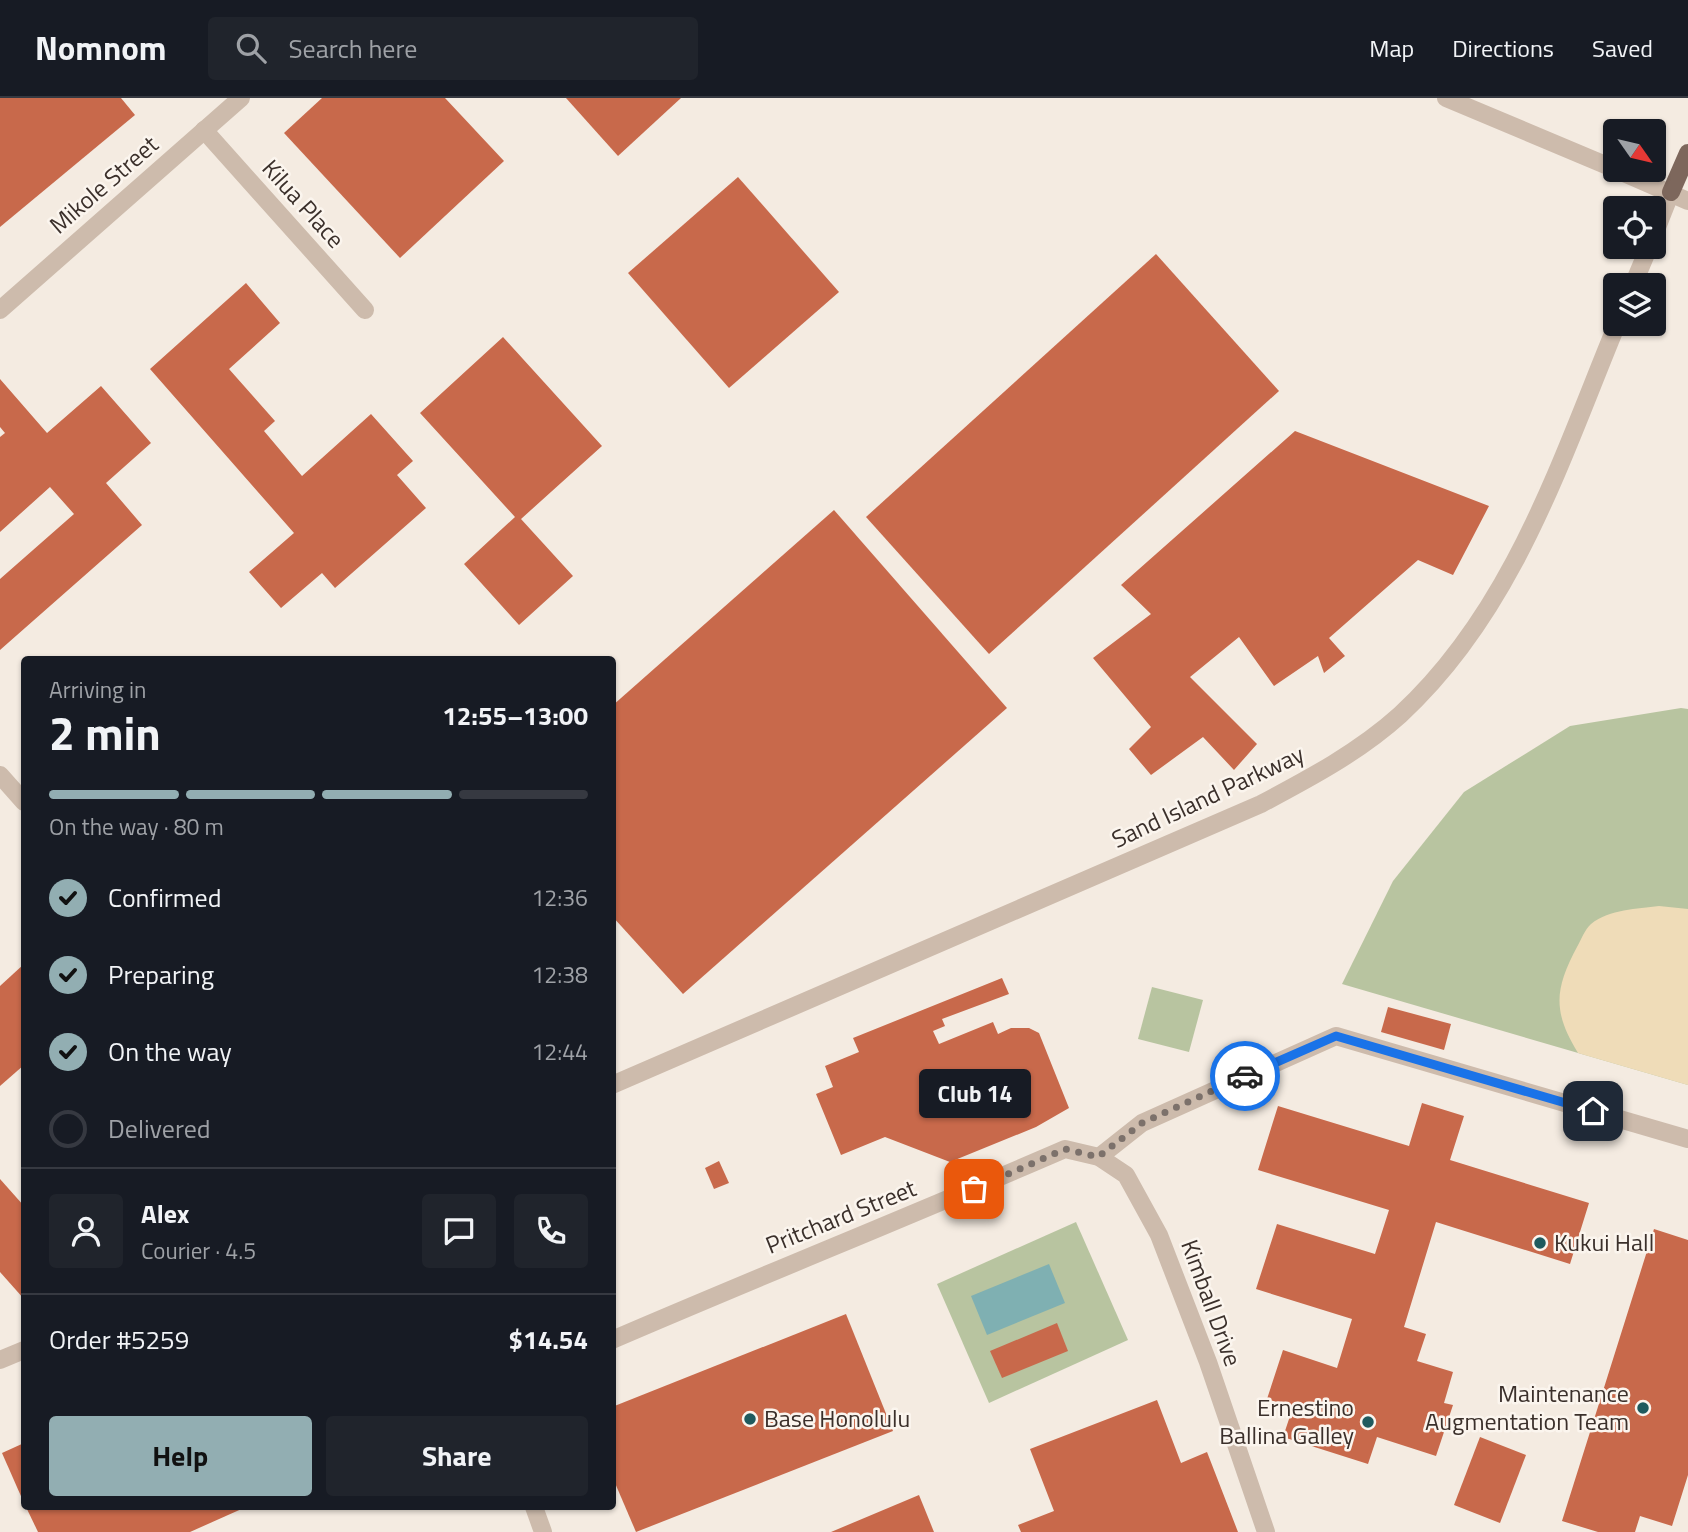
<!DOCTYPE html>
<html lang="en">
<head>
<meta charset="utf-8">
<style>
  :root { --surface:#171b24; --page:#20242c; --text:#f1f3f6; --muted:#9ea1a6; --line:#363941; --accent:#92aeb2 }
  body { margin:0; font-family:"Titillium Web",sans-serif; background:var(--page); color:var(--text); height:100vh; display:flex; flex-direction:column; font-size:26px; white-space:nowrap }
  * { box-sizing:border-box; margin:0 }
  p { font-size:23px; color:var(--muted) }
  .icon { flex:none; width:38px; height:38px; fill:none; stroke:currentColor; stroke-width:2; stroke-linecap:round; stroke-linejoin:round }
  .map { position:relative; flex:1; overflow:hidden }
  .details { position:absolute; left:21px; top:558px; width:595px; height:854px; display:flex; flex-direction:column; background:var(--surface); border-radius:7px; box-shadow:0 2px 5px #0004 }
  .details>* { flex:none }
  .needle { width:46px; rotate:124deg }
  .tools { position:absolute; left:1603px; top:21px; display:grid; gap:14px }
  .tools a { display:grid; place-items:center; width:63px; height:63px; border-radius:7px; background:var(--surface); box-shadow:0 2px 5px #0004; font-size:35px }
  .pin { position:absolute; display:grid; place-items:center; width:60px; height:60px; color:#fff; margin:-30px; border-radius:14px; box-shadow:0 4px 10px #0006 }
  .courier { position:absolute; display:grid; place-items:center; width:70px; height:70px; margin:-35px; border:5px solid #1a73e8; border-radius:50%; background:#fff; color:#222; box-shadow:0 2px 9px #0007 }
  .bubble { position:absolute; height:49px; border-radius:7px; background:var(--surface); box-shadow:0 2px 5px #0004; font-size:23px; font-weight:700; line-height:49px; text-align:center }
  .head em { font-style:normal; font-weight:700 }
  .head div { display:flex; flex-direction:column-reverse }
  .head { display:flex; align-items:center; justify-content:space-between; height:119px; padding:0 28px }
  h1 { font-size:46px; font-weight:700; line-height:52px }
  .bar { display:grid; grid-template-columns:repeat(4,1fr); gap:10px 7px; align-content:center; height:84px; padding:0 28px }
  .bar i { height:9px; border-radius:5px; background:var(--line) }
  .bar .current { background:var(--accent) }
  .bar p { grid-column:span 4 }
  .line { display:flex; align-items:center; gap:18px; padding:0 28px; border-top:2px solid var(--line) }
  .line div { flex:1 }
  .round { display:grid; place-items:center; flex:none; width:74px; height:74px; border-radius:7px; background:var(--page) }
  ol { padding:0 28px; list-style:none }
  li { display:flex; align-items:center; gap:21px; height:77px }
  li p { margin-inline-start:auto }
  li .icon { padding:7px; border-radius:50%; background:var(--accent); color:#111; stroke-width:4 }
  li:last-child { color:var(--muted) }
  li i { width:38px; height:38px; border:4px solid var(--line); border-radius:50% }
  .action { display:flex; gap:14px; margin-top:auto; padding:14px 28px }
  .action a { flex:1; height:80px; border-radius:7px; background:var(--accent); color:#111; font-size:28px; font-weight:700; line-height:80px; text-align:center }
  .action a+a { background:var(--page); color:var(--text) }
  header { display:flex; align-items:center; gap:42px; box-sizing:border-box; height:98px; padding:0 35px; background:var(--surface); border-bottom:2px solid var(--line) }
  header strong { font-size:33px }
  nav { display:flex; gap:38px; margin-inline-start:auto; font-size:24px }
  .search { width:490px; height:63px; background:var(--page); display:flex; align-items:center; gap:18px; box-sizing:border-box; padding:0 24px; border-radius:7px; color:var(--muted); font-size:26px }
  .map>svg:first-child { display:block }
  .green { fill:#b8c4a0 }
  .sand { fill:#efdcb8 }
  .water { fill:#7fb0b2 }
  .building { fill:#c8694b }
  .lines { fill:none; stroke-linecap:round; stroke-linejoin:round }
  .minor { stroke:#cdbbac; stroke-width:18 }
  .major { stroke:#7d675c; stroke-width:18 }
  .done { stroke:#7c716b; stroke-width:7; stroke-dasharray:0 12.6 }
  .route { stroke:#1a73e8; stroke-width:9 }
  .poi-dot { fill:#1f5a5e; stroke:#fbf5ee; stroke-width:2.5 }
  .labels { text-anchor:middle; stroke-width:5; stroke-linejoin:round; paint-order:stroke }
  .street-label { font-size:24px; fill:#3b302b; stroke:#fbf5ee }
  .poi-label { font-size:24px; fill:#3b302b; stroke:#fbf5ee; text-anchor:start }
</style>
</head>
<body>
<header>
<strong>Nomnom</strong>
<div class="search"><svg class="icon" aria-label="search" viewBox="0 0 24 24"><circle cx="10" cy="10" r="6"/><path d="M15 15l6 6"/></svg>Search here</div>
<nav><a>Map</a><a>Directions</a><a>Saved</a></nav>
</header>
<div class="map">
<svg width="1688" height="1434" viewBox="0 0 1688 1434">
  <rect width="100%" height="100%" fill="#f4ebe1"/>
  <g class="green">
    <polygon points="1681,610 1688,611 1688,987 1342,886 1393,783 1464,694 1570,628"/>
    <polygon points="1152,889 1203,902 1189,954 1138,941"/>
    <polygon points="1076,1124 1128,1242 989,1305 937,1186"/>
  </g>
  <path class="sand" d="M1659,808L1688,811V987L1578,955C1553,914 1554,892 1577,849C1581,842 1585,831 1591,826C1610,811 1637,811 1659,808Z"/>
  <polygon class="water" points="1049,1166 1065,1205 987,1237 971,1198"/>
  <g class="building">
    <polygon points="0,0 121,0 135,17 0,129"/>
    <polygon points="322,0 445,0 504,63 400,160 284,35"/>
    <polygon points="566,0 681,0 618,58"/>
    <polygon points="738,79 839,194 729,290 628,175"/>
    <polygon points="1156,156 1279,293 989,556 866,419"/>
    <polygon points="246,185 280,225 229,271 275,323 264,333 302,378 371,316 413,363 397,377 426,410 335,490 322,475 281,510 249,474 294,435 150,271"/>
    <polygon points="503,239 602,348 521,421 573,478 519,527 464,466 515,419 420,315"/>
    <polygon points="0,281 47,335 101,288 151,345 106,385 142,427 0,552 0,481 74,416 50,389 0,434 0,339 5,335 0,329"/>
    <polygon points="1295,333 1489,408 1453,477 1418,462 1329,540 1345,558 1324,575 1318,558 1274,588 1239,539 1190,579 1257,646 1234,672 1203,639 1151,677 1129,651 1151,629 1093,560 1151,516 1121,487"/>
    <polygon points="834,412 1007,610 683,896 612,818 612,608"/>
    <polygon points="24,866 24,967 0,988 0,888"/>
    <polygon points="1002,880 1009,896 942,921 945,928 933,933 939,946 993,924 998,936 1011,930 1029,930 1039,935 1069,1010 1036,1029 950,1064 885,1039 841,1057 816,996 833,989 825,968 859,954 853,940"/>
    <polygon points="1388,909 1451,926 1444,952 1381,934"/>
    <polygon points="1422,1005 1464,1018 1450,1062 1589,1105 1570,1166 1436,1124 1404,1229 1426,1236 1417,1263 1453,1274 1444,1305 1453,1307 1436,1358 1377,1339 1368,1366 1283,1339 1293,1309 1267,1301 1283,1252 1337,1270 1352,1221 1256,1191 1277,1126 1375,1156 1389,1112 1258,1072 1278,1008 1409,1048"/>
    <polygon points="719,1063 729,1085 714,1091 705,1070"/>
    <polygon points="0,1081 24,1108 24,1201 0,1174"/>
    <polygon points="1654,1131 1688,1142 1688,1377 1672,1428 1640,1418 1635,1434 1598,1434 1562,1423"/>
    <polygon points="846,1216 893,1333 636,1434 612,1378 612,1309"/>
    <polygon points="1057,1225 1068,1253 1002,1280 990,1253"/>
    <polygon points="1157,1302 1181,1365 1207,1354 1238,1434 1021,1434 1018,1427 1054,1413 1030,1351"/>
    <polygon points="1480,1339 1526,1357 1500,1425 1454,1407"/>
    <polygon points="24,1345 24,1405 2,1355"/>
    <polygon points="919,1397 934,1434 831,1434"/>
    <polygon points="26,1409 246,1409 190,1434 38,1434"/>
  </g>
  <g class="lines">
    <g class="minor">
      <polyline points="1446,0 1615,71"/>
      <polyline points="204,32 365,212"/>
      <polyline points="1617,72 1688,103"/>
      <polyline points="1654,137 1671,94"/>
      <polyline points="1633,187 1649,149"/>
      <polyline points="0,212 241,0"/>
      <polyline points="0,677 24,704"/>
      <path d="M612,987L1261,706C1310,680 1359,654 1400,617C1513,513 1560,364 1617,226"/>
      <polyline points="1099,1059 1142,1025 1336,938 1688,1041"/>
      <path d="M612,1242C763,1177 915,1116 1065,1051L1099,1059L1126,1077L1159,1137L1208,1264L1266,1434"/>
      <polyline points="0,1262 24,1252"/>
      <polyline points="534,1409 543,1434"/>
    </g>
    <polyline class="major" points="1671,94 1688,55"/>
  </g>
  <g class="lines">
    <polyline class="done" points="974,1091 1065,1051 1098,1059 1142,1025 1245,978"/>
    <polyline class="route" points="1245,978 1336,938 1593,1013"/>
  </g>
  <g class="poi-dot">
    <circle cx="1540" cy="1145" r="7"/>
    <circle cx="1643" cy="1310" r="7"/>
    <circle cx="750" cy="1321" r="7"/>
    <circle cx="1368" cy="1324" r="7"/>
  </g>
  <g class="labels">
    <g class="street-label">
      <text transform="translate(104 87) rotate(-41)" y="8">Mikole Street</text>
      <text transform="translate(303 106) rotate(48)" y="8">Kilua Place</text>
      <text transform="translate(1208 699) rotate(-25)" y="8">Sand Island Parkway</text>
      <text transform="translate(841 1119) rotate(-22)" y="8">Pritchard Street</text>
      <text transform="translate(1211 1205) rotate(70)" y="8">Kimball Drive</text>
    </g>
    <g class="poi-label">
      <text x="1554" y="1153">Kukui Hall</text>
      <text x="1629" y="1304" text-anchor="end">Maintenance<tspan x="1629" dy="28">Augmentation Team</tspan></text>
      <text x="1354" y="1318" text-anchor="end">Ernestino<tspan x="1354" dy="28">Ballina Galley</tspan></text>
      <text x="764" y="1329">Base Honolulu</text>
    </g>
  </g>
</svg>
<div class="tools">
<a><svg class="needle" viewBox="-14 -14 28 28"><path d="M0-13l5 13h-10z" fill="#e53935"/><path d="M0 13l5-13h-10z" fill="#9ea1a6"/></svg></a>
<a><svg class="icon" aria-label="locate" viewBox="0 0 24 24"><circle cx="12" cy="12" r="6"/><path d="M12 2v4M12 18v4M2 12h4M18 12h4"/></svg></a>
<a><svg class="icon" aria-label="layers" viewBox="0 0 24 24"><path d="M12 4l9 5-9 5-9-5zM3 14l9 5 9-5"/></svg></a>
</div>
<div class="pin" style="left:974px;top:1091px;background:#ea580c"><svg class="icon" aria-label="bag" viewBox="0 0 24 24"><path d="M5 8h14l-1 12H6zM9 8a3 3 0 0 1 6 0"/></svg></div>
<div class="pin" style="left:1593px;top:1013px;background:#1f2937"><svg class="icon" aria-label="home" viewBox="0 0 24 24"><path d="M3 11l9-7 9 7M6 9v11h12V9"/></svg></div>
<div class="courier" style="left:1245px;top:978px"><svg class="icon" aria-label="car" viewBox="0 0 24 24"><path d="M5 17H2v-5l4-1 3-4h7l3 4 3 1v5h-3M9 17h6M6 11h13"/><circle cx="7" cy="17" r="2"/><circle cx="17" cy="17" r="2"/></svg></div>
<div class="bubble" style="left:919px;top:971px;width:112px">Club 14</div>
<section class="details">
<div class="head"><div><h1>2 min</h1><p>Arriving in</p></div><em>12:55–13:00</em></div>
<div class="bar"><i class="current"></i><i class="current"></i><i class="current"></i><i></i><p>On the way · 80 m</p></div>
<ol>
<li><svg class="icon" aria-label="check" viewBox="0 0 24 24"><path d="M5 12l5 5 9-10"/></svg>Confirmed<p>12:36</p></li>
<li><svg class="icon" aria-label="check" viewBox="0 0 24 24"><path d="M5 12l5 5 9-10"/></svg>Preparing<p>12:38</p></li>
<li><svg class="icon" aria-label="check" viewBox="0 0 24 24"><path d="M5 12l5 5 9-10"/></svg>On the way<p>12:44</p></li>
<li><i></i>Delivered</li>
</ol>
<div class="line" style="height:126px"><a class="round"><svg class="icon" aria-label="person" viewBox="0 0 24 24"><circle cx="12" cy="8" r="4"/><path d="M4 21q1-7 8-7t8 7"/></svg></a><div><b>Alex</b><p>Courier · 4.5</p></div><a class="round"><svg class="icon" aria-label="chat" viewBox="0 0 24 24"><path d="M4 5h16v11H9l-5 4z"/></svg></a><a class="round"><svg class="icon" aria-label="phone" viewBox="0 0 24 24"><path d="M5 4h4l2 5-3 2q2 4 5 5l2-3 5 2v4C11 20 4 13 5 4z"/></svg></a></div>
<div class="line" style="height:91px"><div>Order #5259</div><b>$14.54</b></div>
<div class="action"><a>Help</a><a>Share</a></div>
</section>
</div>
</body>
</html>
